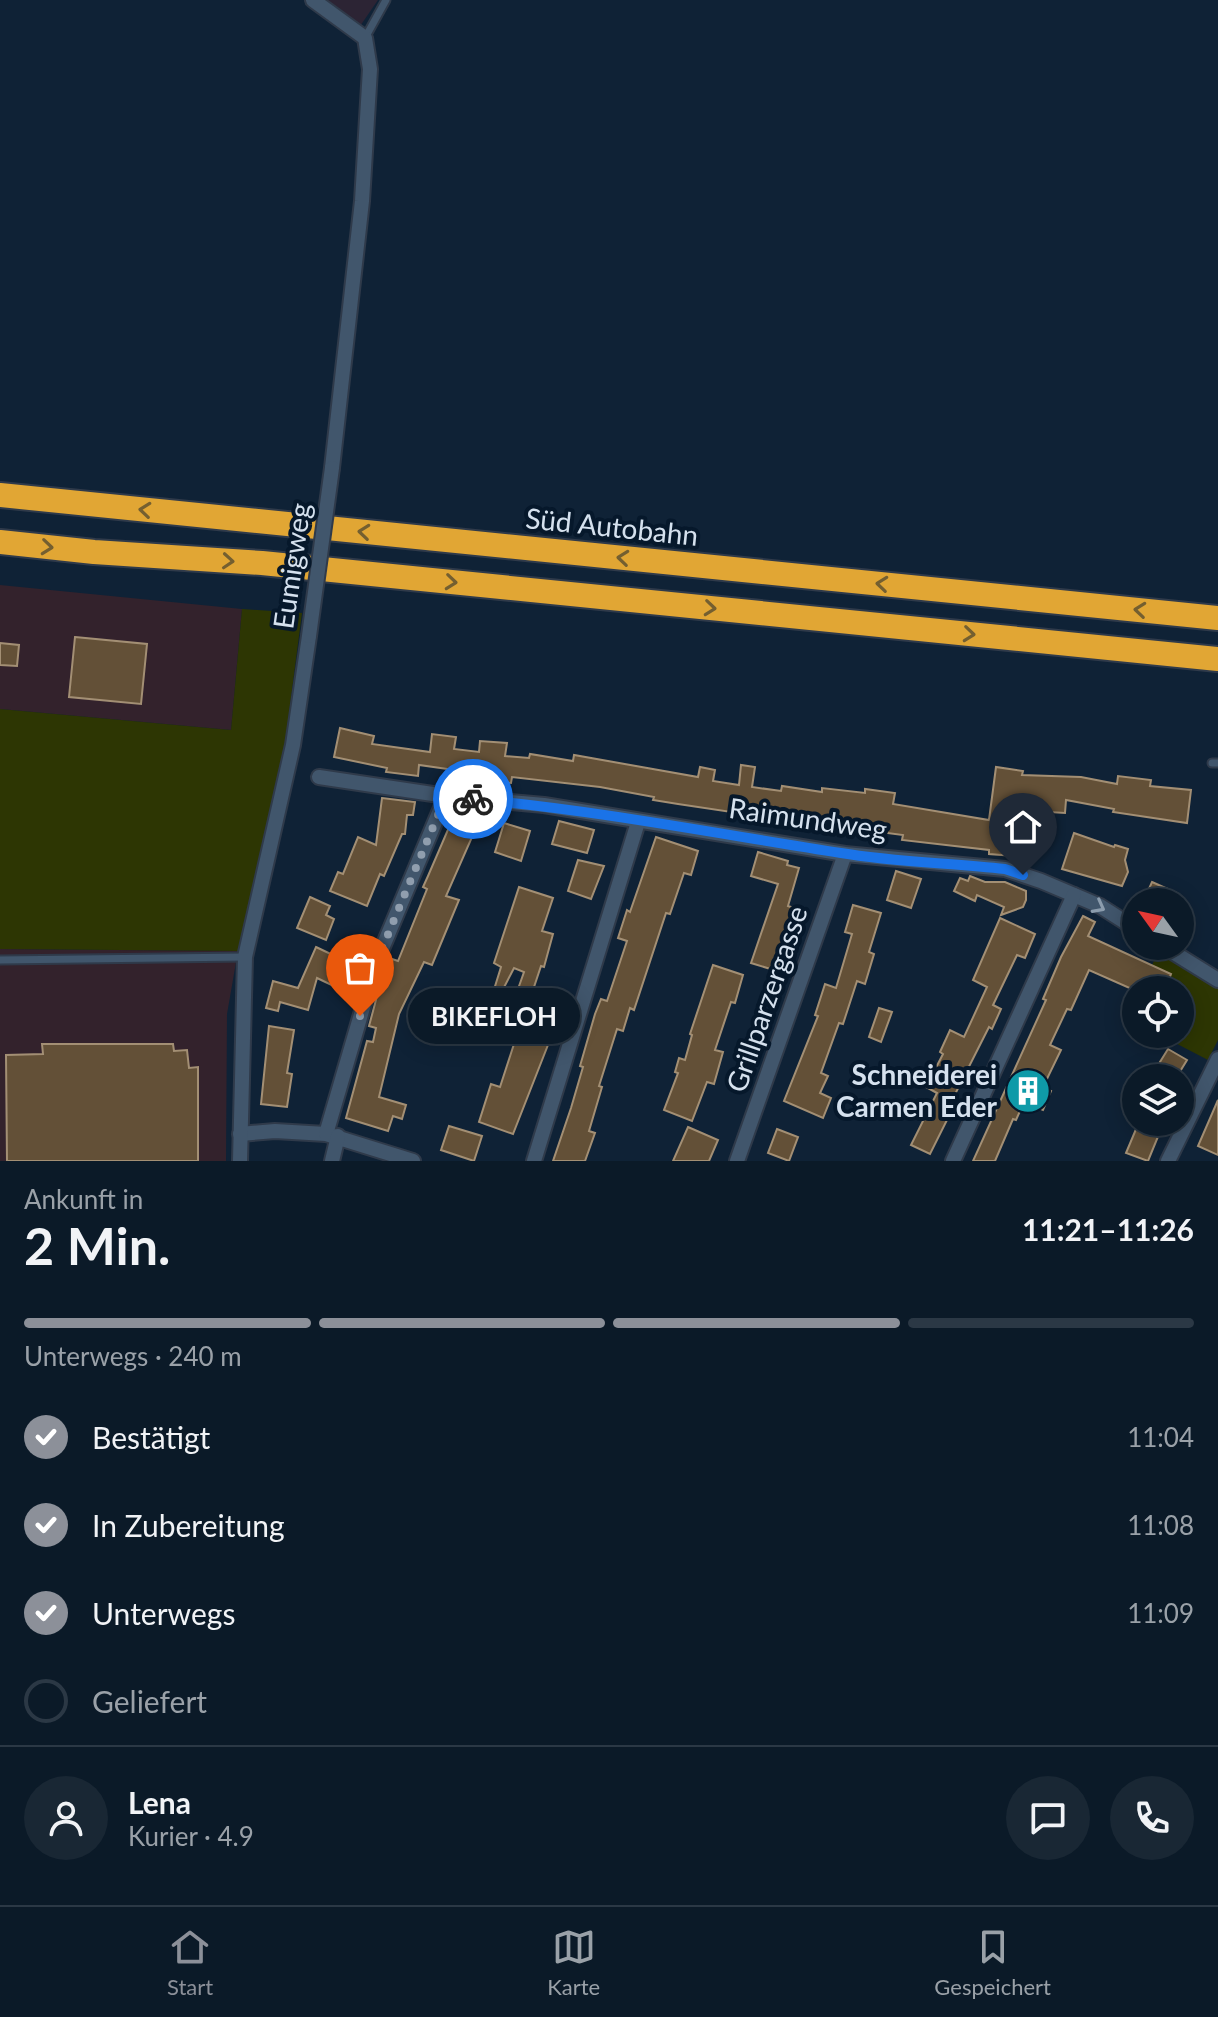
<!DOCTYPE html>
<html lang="de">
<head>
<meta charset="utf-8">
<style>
  :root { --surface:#0b1a28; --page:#192734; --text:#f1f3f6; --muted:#9aa1a8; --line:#2b3845; --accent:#8c9099 }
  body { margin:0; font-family:Lato,sans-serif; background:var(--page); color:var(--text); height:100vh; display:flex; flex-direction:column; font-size:30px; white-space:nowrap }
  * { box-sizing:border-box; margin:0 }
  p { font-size:26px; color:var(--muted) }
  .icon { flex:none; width:44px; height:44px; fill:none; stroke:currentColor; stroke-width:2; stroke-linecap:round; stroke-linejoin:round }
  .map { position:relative; height:1161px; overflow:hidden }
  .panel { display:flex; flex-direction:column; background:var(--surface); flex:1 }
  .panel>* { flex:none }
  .needle { width:52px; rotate:303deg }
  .tools { position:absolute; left:1122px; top:888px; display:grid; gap:16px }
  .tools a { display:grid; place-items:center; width:72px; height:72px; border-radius:50%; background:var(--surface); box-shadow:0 4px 20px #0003,0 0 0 2px var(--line); font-size:40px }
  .pin { position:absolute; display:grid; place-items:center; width:68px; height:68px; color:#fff; margin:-82px -34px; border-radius:50% 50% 50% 0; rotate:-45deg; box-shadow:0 0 8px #0007 }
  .pin .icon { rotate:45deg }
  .courier { position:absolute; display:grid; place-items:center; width:80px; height:80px; margin:-40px; border:6px solid #1a73e8; border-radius:50%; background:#fff; color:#222; box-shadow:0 2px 10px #0007 }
  .bubble { position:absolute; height:56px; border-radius:28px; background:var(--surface); box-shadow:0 4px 20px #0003,0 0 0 2px var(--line); font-size:26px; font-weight:700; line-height:56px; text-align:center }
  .headline em { font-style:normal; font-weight:700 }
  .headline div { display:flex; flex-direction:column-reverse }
  .headline { display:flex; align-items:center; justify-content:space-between; height:136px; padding:0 24px }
  h1 { font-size:52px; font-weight:700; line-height:60px }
  .bar { display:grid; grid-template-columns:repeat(4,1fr); gap:12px 8px; align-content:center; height:96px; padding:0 24px }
  .bar i { height:10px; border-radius:6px; background:var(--line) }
  .bar .active { background:var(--accent) }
  .bar p { grid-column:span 4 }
  .line { display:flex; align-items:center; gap:20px; padding:0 24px; border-top:2px solid var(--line) }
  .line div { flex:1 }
  .round { display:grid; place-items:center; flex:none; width:84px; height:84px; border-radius:42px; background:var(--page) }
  ol { padding:0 24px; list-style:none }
  li { display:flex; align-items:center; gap:24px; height:88px }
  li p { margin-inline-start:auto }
  li .icon { padding:8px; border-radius:50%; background:var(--accent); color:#fff; stroke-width:4 }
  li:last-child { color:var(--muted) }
  li i { width:44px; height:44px; border:4px solid var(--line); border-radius:50% }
  .dock { display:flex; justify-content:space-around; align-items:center; height:112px; border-top:2px solid var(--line); background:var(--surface); font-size:22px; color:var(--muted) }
  .dock a { display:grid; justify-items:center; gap:4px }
  .dock .active { color:var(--accent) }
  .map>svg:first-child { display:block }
  .commercial { fill:#33222c }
  .industrial { fill:#2c2434 }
  .green { fill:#2d3603 }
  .building { fill:#635037; stroke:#a38f74; stroke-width:2 }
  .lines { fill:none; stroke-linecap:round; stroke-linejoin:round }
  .service-casing { stroke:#2f3a4a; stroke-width:11 }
  .minor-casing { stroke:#2f3a4a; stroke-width:18 }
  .motorway-casing { stroke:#2f3a4a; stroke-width:28 }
  .service { stroke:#41566c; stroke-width:7 }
  .minor { stroke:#41566c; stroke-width:14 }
  .motorway { stroke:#e1a634; stroke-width:24 }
  .minor-bridge-casing { stroke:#2f3a4a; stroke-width:18; stroke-linecap:butt }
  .minor-bridge { stroke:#41566c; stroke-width:14 }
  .oneway { stroke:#745f30 }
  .oneway2 { stroke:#8b9cad }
  .done { stroke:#909eae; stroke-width:8; stroke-dasharray:0 14.4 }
  .route { stroke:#1a73e8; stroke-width:10 }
  .labels { text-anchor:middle; stroke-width:8; stroke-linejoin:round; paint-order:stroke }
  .street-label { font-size:28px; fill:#d5e1ee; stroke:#06182b }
  .poi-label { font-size:28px; font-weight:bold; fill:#d5e1ee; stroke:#06182b; text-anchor:end }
</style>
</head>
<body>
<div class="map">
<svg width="1218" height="1161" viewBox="0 0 1218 1161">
  <rect width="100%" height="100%" fill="#0f2236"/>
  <g class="commercial">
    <polygon points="0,585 242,609 231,730 0,709"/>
    <polygon points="0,949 238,951 227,1014 226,1161 0,1161"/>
  </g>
  <polygon class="industrial" points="316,0 378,0 356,32"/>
  <g class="green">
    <polygon points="242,609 302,613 276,813 238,951 0,949 0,709 231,730"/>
    <polygon points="1158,951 1218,988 1218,1040 1208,1060 1158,1034 1180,1034 1180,990 1142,990"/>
  </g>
  <g class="building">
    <polygon points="75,637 147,644 141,704 69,697"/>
    <polygon points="0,643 19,645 17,666 0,665"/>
    <polygon points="340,728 374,736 372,744 430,752 432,734 456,737 454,749 479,752 480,741 507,743 505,756 529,758 530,754 573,761 574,755 698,777 700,767 715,770 713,781 739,785 741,765 755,767 752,787 781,791 782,786 822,792 822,788 865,793 865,789 895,793 893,804 989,820 996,767 1023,771 1022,775 1081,777 1117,784 1118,776 1151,780 1150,786 1191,790 1187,823 1113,812 1114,809 1066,800 1065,813 1032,811 1028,857 989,854 989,850 902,840 903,835 842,827 842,830 818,827 776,820 777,815 752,812 751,815 678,804 653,800 654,797 600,787 512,777 511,783 476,779 476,773 419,765 418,776 386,772 387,768 334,757"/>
    <polygon points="382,798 415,802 413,815 407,815 405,834 402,834 384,876 380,874 367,906 330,891 338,872 343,874 358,837 376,845"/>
    <polygon points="453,818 476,828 446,896 459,900 444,936 432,965 424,962 399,1014 379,1097 406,1105 402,1119 393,1116 388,1131 346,1118 367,1041 373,1042 376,1028 369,1026 381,981 392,959 398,961 427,889 423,887 428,876"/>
    <polygon points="559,821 594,830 587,853 552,844"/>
    <polygon points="504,823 530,831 521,861 495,852"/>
    <polygon points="1074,833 1114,847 1115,845 1128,849 1125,860 1128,872 1122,886 1062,869"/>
    <polygon points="656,837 698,851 691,875 684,873 670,914 666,913 634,1010 630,1008 623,1031 617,1029 599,1086 602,1087 589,1131 595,1133 585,1161 553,1161 571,1108 583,1067 580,1066 595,1014 601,999 607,1001 627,941 618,938 627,910 630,912"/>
    <polygon points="758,852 788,861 787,865 799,868 788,906 803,911 794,938 788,937 777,971 751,963 778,884 751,876"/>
    <polygon points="578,860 604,866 591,899 568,891"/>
    <polygon points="896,871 921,879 911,908 887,900"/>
    <polygon points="970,876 985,882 1005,882 1026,891 1026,900 1023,907 1001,915 1004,907 977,895 975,901 954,891 960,878 968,881"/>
    <polygon points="1152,882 1177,893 1173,902 1143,902"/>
    <polygon points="519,887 553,898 542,931 553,934 544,967 541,966 532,993 518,989 524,972 514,968 498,999 492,996 501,967 494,963"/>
    <polygon points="310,897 330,906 326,915 334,919 326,940 297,928"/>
    <polygon points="853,905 881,913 869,952 874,954 865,984 857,981 843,1024 839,1023 821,1073 828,1076 820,1093 831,1098 823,1118 784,1101 818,1016 815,1015 825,984 836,988 852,934 845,932"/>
    <polygon points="1083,916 1095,922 1088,936 1171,974 1165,990 1145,983 1142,990 1134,990 1089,970 1071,1010 1067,1009 1050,1045 1061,1050 1043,1087 1051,1091 1043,1110 1024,1102 1016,1120 1013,1119 995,1161 973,1161 1046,1000 1043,999 1061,957"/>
    <polygon points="1000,918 1035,934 1025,958 1017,955 993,1005 1001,1009 992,1029 989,1027 944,1116 948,1118 930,1154 911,1145 937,1093 926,1087 943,1054 940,1052 950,1030 964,1037 987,987 973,980"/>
    <polygon points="316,947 356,966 344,991 317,978 308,1010 280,1002 278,1011 266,1008 273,981 298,988"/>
    <polygon points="713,965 743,975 735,1003 731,1002 715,1050 723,1052 714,1084 707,1082 692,1121 664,1110 678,1073 675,1072 679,1058 685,1060 692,1035 690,1034"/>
    <polygon points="879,1008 892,1012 881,1042 869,1037"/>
    <polygon points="510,1015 541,1025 543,1018 557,1022 513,1134 479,1122 491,1084 500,1087 514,1044 502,1040"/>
    <polygon points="269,1026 294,1030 287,1073 292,1074 287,1107 261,1104"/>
    <polygon points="42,1044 173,1044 174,1051 187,1050 189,1068 198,1067 198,1161 7,1161 6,1055 43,1054"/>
    <polygon points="1168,1049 1187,1060 1176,1078 1150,1078"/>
    <polygon points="1218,1100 1218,1155 1198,1146"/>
    <polygon points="1139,1122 1164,1122 1148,1161 1126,1153"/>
    <polygon points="449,1126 482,1136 474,1161 441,1150"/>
    <polygon points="688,1127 718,1140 709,1161 673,1161"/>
    <polygon points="777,1129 798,1137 789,1161 768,1153"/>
  </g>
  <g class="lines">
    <g class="service-casing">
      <g id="service">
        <polyline points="365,38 386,0"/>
        <polyline points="1212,763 1218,763"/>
        <polyline points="0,960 245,957"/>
      </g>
    </g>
    <g class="minor-casing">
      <g id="minor">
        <polyline points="313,0 365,38 370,69 362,201 332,468"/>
        <polyline points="319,777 446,796 544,805 845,854 1005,869 1041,881 1100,906 1136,929"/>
        <polyline points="1163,946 1218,980"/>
        <polyline points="240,1134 275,1131 326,1134 413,1161"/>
        <polyline points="326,1134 376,963 446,796"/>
        <polyline points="240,1161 245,957 293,745 309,636"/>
        <polyline points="332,1161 338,1136"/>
        <polyline points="534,1161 638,822"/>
        <polyline points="737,1161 845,854"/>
        <polyline points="953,1161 1074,895"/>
        <polyline points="1168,1161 1218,1059"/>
      </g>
    </g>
    <g class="motorway-casing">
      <g id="motorway">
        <polyline points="0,495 1218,618"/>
        <polyline points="0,542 94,552 262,563 1218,659"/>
      </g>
    </g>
    <use href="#service" class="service"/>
    <use href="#minor" class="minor"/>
    <use href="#motorway" class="motorway"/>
    <g class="minor-bridge-casing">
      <polyline id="minor-bridge" points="309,636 332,468"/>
    </g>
    <use href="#minor-bridge" class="minor-bridge"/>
  </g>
  <defs><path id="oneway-chevron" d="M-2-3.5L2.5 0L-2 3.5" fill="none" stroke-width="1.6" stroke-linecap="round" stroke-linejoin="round" transform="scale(2)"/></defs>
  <g class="oneway">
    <use href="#oneway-chevron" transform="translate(145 510) rotate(-174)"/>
    <use href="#oneway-chevron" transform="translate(364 532) rotate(-174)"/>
    <use href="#oneway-chevron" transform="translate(47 547) rotate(6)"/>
    <use href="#oneway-chevron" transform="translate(623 558) rotate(-174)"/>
    <use href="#oneway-chevron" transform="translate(228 561) rotate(4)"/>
    <use href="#oneway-chevron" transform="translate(451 582) rotate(6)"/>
    <use href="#oneway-chevron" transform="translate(882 584) rotate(-174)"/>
    <use href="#oneway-chevron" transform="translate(710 608) rotate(6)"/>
    <use href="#oneway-chevron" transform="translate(1140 610) rotate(-174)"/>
    <use href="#oneway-chevron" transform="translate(969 634) rotate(6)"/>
  </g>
  <use class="oneway2" href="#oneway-chevron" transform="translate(1099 907) rotate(28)"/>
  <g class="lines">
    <polyline class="done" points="360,1016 376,963 446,796 473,799"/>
    <path class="route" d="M473,799C596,810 719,834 841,853C893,862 952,863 1005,869L1023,875"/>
  </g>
  <defs>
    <g id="building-disc" transform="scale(2.3)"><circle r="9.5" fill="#0f9aa8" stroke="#06182b"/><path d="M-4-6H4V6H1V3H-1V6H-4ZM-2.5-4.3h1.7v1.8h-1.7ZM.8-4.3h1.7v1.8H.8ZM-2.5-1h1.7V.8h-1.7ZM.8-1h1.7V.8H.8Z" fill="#fff"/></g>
  </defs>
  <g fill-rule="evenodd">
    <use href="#building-disc" x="1028" y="1091"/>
  </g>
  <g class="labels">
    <g class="street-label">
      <text transform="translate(612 527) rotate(6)" y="10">Süd Autobahn</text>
      <text transform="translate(292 566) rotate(-82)" y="10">Eumigweg</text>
      <text transform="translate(808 819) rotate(8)" y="10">Raimundweg</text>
      <text transform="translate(767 999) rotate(-71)" y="10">Grillparzergasse</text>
    </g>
    <g class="poi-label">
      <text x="997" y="1085">Schneiderei<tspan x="997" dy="32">Carmen Eder</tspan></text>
    </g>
  </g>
</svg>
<div class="tools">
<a><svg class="needle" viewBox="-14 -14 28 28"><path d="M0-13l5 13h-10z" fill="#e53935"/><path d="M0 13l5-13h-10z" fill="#9aa1a8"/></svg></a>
<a><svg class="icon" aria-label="locate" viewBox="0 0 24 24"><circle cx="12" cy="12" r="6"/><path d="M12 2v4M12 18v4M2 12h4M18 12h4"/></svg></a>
<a><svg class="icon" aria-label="layers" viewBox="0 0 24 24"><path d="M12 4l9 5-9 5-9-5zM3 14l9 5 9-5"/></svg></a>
</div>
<div class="pin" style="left:360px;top:1016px;background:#ea580c"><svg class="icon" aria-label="bag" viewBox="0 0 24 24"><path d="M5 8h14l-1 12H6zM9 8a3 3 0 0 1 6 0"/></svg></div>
<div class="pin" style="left:1023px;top:875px;background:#1f2937"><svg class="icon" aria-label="home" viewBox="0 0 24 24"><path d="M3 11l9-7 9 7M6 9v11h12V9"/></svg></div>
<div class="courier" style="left:473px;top:799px"><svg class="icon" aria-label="bike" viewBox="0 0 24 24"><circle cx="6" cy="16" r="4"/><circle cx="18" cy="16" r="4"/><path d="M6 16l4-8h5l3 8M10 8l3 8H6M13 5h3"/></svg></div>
<div class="bubble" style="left:408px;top:988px;width:172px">BIKEFLOH</div>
</div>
<section class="panel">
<div class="headline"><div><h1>2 Min.</h1><p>Ankunft in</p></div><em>11:21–11:26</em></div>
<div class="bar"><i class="active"></i><i class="active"></i><i class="active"></i><i></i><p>Unterwegs · 240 m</p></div>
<ol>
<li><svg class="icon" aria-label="check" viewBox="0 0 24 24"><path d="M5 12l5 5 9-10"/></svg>Bestätigt<p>11:04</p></li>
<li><svg class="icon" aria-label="check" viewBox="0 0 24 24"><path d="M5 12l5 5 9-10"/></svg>In Zubereitung<p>11:08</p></li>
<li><svg class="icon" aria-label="check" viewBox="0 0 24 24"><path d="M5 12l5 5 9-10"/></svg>Unterwegs<p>11:09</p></li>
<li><i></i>Geliefert</li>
</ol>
<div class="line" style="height:144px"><a class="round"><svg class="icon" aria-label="person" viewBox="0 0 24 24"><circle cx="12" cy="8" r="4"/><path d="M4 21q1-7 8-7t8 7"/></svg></a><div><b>Lena</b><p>Kurier · 4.9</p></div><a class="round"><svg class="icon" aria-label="chat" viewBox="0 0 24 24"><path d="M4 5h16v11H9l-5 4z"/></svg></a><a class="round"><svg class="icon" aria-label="phone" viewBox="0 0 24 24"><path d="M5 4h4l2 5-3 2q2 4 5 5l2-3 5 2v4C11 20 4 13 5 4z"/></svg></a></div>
</section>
<nav class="dock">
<a class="active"><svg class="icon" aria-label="home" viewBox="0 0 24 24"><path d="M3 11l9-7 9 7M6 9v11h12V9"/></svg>Start</a>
<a><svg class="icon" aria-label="map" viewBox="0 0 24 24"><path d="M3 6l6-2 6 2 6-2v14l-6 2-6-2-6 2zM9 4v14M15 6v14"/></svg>Karte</a>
<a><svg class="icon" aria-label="saved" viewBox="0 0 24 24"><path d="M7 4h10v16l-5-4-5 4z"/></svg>Gespeichert</a>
</nav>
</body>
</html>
